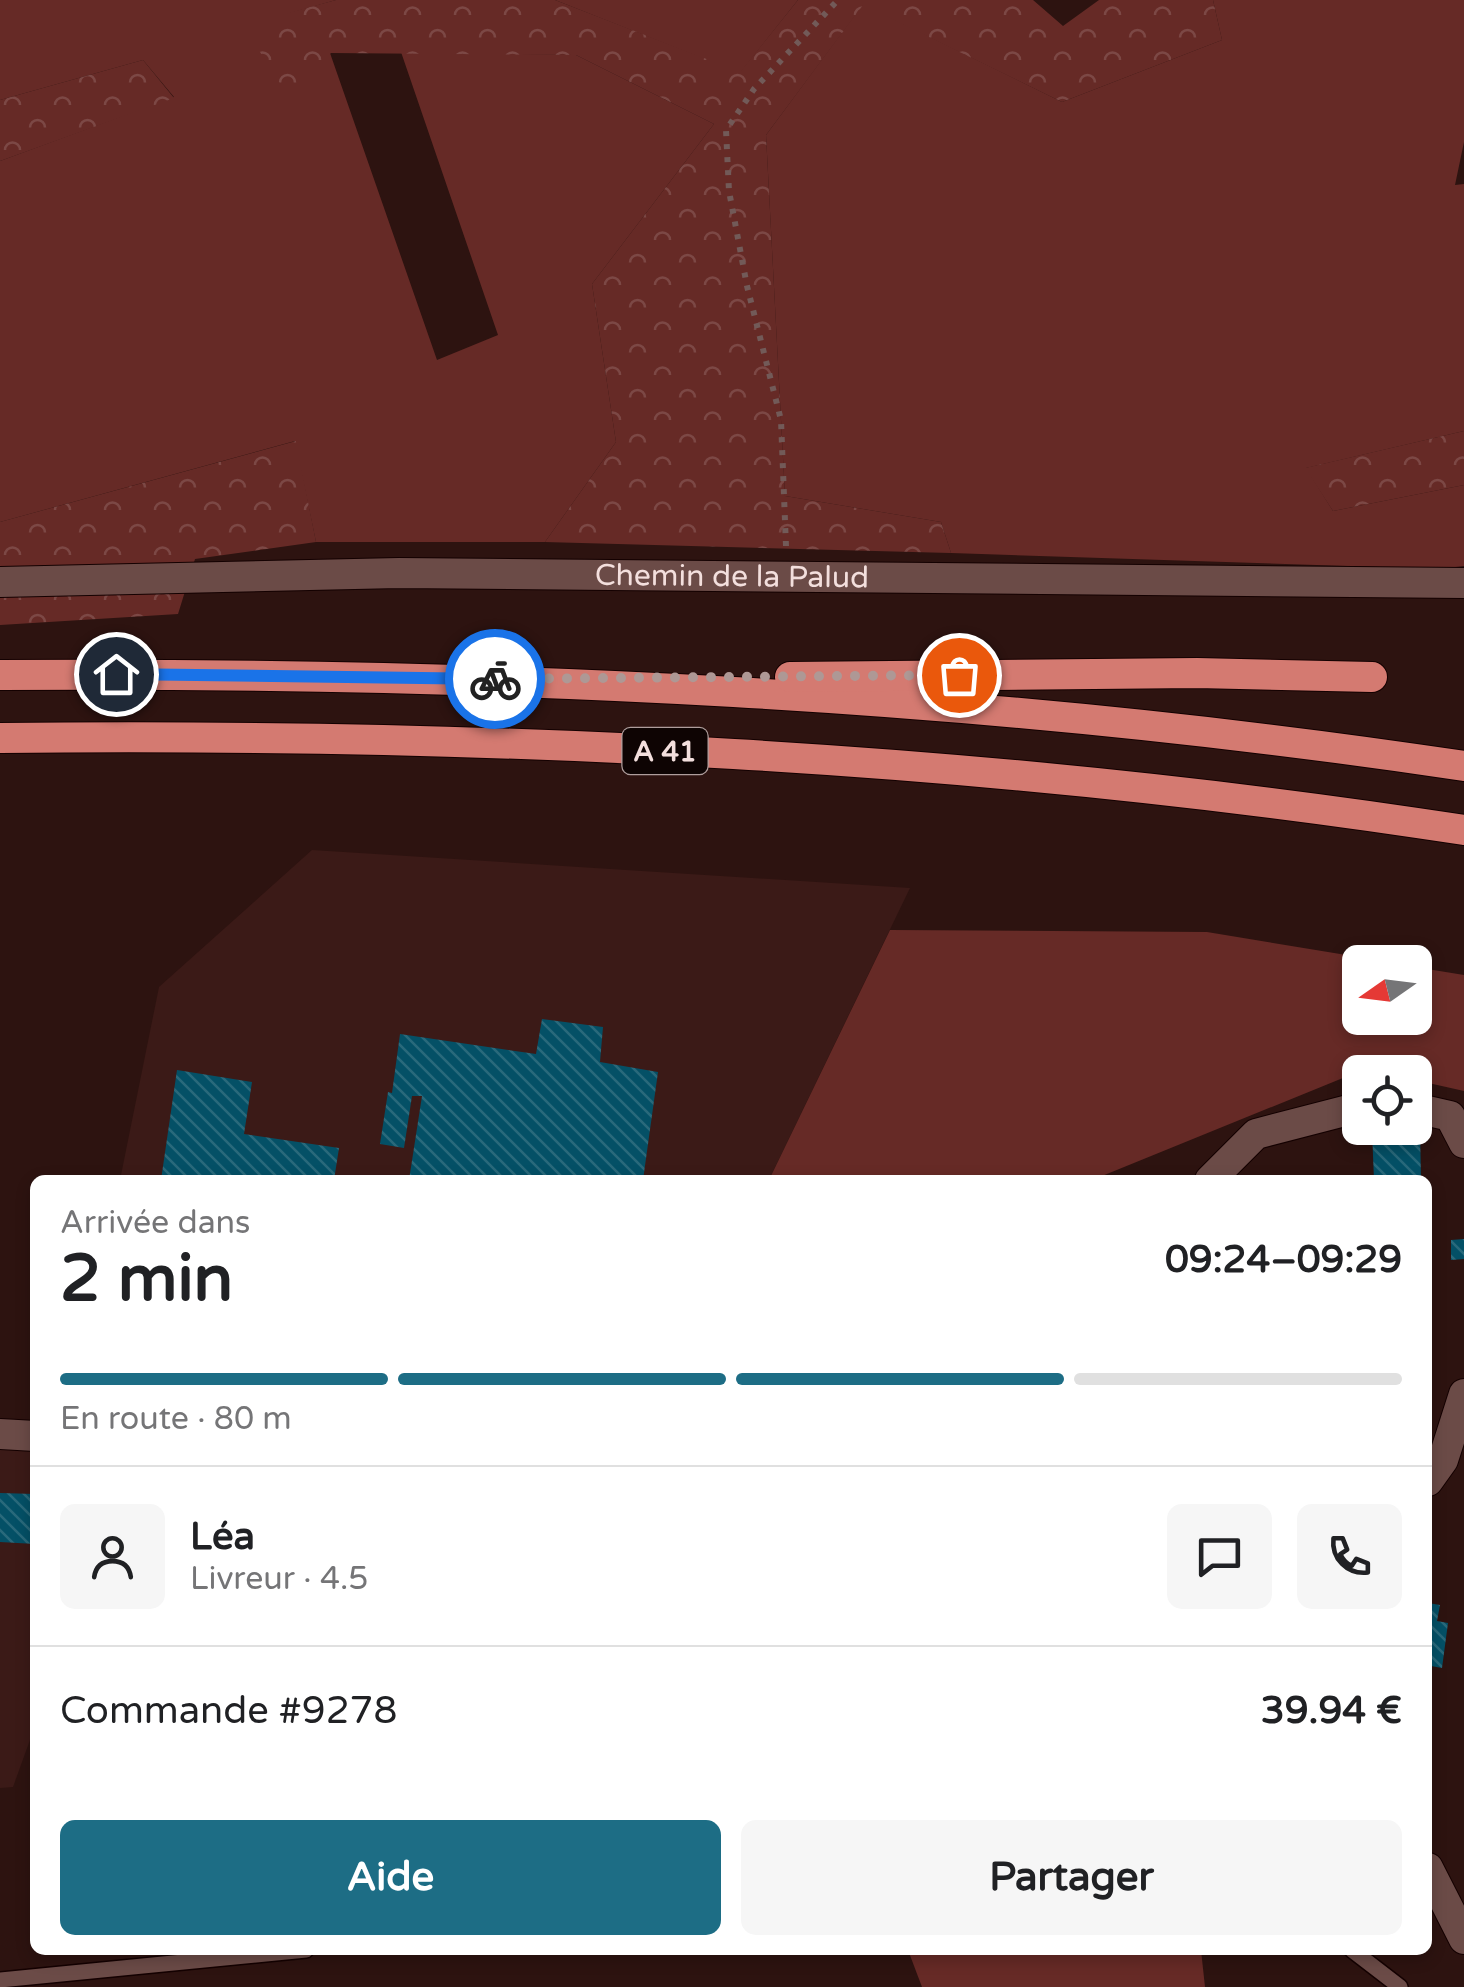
<!DOCTYPE html>
<html lang="fr">
<head>
<meta charset="utf-8">
<style>
  :root { --surface:#fff; --page:#f6f6f6; --text:#202124; --muted:#757577; --line:#e0e0e0; --accent:#1d6d85 }
  body { margin:0; font-family:"Varela Round",sans-serif; background:var(--page); color:var(--text); height:100vh; display:flex; flex-direction:column; font-size:38px; white-space:nowrap }
  * { box-sizing:border-box; margin:0 }
  p { font-size:32px; color:var(--muted) }
  .icon { flex:none; width:55px; height:55px; fill:none; stroke:currentColor; stroke-width:2; stroke-linecap:round; stroke-linejoin:round }
  .map { position:relative; flex:1; overflow:hidden }
  .side { position:absolute; left:30px; top:1175px; width:1402px; height:780px; display:flex; flex-direction:column; background:var(--surface); border-radius:15px; box-shadow:0 5px 15px #0003 }
  .side>* { flex:none }
  .needle { width:65px; rotate:256deg }
  .controls { position:absolute; left:1342px; top:945px; display:grid; gap:20px }
  .controls a { display:grid; place-items:center; width:90px; height:90px; border-radius:15px; background:var(--surface); box-shadow:0 5px 15px #0003; font-size:50px }
  .pin { position:absolute; display:grid; place-items:center; width:85px; height:85px; color:#fff; margin:-42px; border:5px solid #fff; border-radius:50%; box-shadow:0 2px 10px #0007 }
  .courier { position:absolute; display:grid; place-items:center; width:100px; height:100px; margin:-50px; border:8px solid #1a73e8; border-radius:50%; background:#fff; color:#222; box-shadow:0 2px 12px #0007 }
  .head em { font-style:normal; font-weight:700 }
  .head div { display:flex; flex-direction:column-reverse }
  .head { display:flex; align-items:center; justify-content:space-between; height:170px; padding:0 30px }
  h1 { font-size:65px; font-weight:700; line-height:75px }
  .bar { display:grid; grid-template-columns:repeat(4,1fr); gap:15px 10px; align-content:center; height:120px; padding:0 30px }
  .bar i { height:12px; border-radius:8px; background:var(--line) }
  .bar .on { background:var(--accent) }
  .bar p { grid-column:span 4 }
  .line { display:flex; align-items:center; gap:25px; padding:0 30px; border-top:2px solid var(--line) }
  .line div { flex:1 }
  .round { display:grid; place-items:center; flex:none; width:105px; height:105px; border-radius:15px; background:var(--page) }
  .cta { display:flex; gap:20px; margin-top:auto; padding:20px 30px }
  .cta a { flex:1; height:115px; border-radius:15px; background:var(--accent); color:#fff; font-size:40px; font-weight:700; line-height:115px; text-align:center }
  .cta a+a { background:var(--page); color:var(--text) }
  .map>svg:first-child { display:block }
  .built { fill:#3b1a17 }
  .green { fill:#662a26 }
  .forest { fill:url(#forest-crowns) }
  .building { fill:url(#building-back-hatch) }
  .lines { fill:none; stroke-linecap:round; stroke-linejoin:round }
  .lane-casing { stroke:#140101; stroke-width:18 }
  .street-casing { stroke:#140101; stroke-width:32 }
  .secondary-casing { stroke:#140101; stroke-width:32 }
  .highway-casing { stroke:#140101; stroke-width:32 }
  .path { stroke:#725a58; stroke-width:6; stroke-dasharray:5 8; stroke-linecap:butt }
  .lane { stroke:#6b4b47; stroke-width:15 }
  .street { stroke:#6b4b47; stroke-width:30 }
  .secondary { stroke:#6b4b47; stroke-width:30 }
  .highway { stroke:#d47a71; stroke-width:30 }
  .done { stroke:#ae9895; stroke-width:10; stroke-dasharray:0 18 }
  .route { stroke:#1a73e8; stroke-width:12 }
  .labels { text-anchor:middle; stroke-width:8; stroke-linejoin:round; paint-order:stroke }
  .shield { fill:#0e0403; stroke:#ae9d9c; stroke-width:2.5 }
  .shield-label { font-size:28px; font-weight:bold; fill:#f3dfdd }
  .street-label { font-size:30px; fill:#f3dfdd; stroke:#0e0403 }
</style>
</head>
<body>
<div class="map">
<svg width="1464" height="1987" viewBox="0 0 1464 1987">
  <defs>
    <pattern id="forest-crowns" width="20" height="18" patternUnits="userSpaceOnUse" patternTransform="scale(2.5)"><rect width="20" height="18" fill="#662a26"/><path d="M2 6a3 3 0 1 1 6 0M12 15a3 3 0 1 1 6 0" fill="none" stroke="#7c4845"/></pattern>
    <pattern id="building-back-hatch" width="6" height="6" patternUnits="userSpaceOnUse" patternTransform="scale(2.5)"><rect width="6" height="6" fill="#045066"/><path d="M-1 5l2 2M0 0l6 6M5-1l2 2" fill="none" stroke="#29697b"/></pattern>
  </defs>
  <rect width="100%" height="100%" fill="#2d1310"/>
  <g class="built">
    <polygon points="312,850 910,888 769,1180 120,1180 159,987"/>
    <polygon points="35,1439 35,1726 13,1787 0,1788 0,1443"/>
  </g>
  <g class="green">
    <polygon points="0,0 336,0 244,26 330,53 437,360 498,335 401,52 576,55 714,124 592,284 616,442 545,542 316,542 295,441 0,522 0,161 174,97 143,60 0,100"/>
    <polygon points="555,0 798,0 740,73"/>
    <polygon points="1213,0 1464,0 1464,142 1455,185 1464,184 1464,431 1306,468 1333,511 1464,485 1464,566 1439,569 951,553 941,522 785,496 766,135 863,4 1062,102 1222,40"/>
    <polygon points="890,930 1207,932 1389,962 1360,962 1360,1018 1415,1018 1415,967 1464,975 1464,1091 1415,1080 1415,1072 1365,1069 1102,1176 1074,1180 769,1180"/>
    <polygon points="908,1950 1201,1950 1205,1987 922,1987"/>
  </g>
  <g class="forest">
    <polygon points="336,0 555,0 740,72 798,0 1033,0 1063,26 1099,0 1213,0 1222,40 1062,102 863,5 766,135 785,496 941,522 951,553 545,542 616,442 592,284 714,124 576,55 331,53 286,93 243,25"/>
    <polygon points="143,60 174,98 0,161 0,100"/>
    <polygon points="1464,431 1464,485 1333,511 1305,468"/>
    <polygon points="296,441 316,542 195,559 178,614 0,625 0,522"/>
  </g>
  <g class="building">
    <polygon points="542,1019 603,1027 600,1062 658,1072 643,1180 547,1180 513,1175 513,1180 409,1180 422,1096 412,1096 404,1148 380,1144 388,1092 392,1093 400,1034 536,1054"/>
    <polygon points="177,1070 252,1082 244,1134 339,1148 334,1180 161,1180"/>
    <polygon points="1420,1129 1421,1180 1374,1180 1372,1130"/>
    <polygon points="1464,1239 1464,1259 1451,1260 1451,1240"/>
    <polygon points="0,1493 35,1494 35,1544 0,1542"/>
    <polygon points="1428,1603 1440,1605 1437,1621 1448,1623 1442,1668 1431,1666 1430,1678"/>
  </g>
  <g class="lines">
    <g class="lane-casing">
      <g id="lane">
        <polyline points="1352,1950 1400,1987"/>
        <polyline points="0,1980 306,1950"/>
      </g>
    </g>
    <g class="street-casing">
      <g id="street">
        <path id="s1" d="M0,582L399,573L1464,583"/>
        <polyline points="1415,1108 1450,1116 1464,1143"/>
        <polyline points="1210,1180 1256,1134 1360,1107"/>
        <polyline points="1428,1481 1443,1460 1464,1394"/>
      </g>
    </g>
    <g class="secondary-casing">
      <g id="secondary">
        <polyline points="0,1434 35,1436"/>
        <polyline points="1428,1868 1464,1939"/>
      </g>
    </g>
    <g class="highway-casing">
      <g id="highway">
        <path d="M0,675C489,672 980,693 1464,766"/>
        <polyline points="790,677 1197,673 1372,677"/>
        <path d="M0,738C489,733 980,755 1464,830"/>
      </g>
    </g>
    <polyline class="path" points="786,546 781,420 747,286 729,191 726,130 754,89 838,0"/>
    <use href="#lane" class="lane"/>
    <use href="#street" class="street"/>
    <use href="#secondary" class="secondary"/>
    <use href="#highway" class="highway"/>
  </g>
  <g class="lines">
    <polyline class="done" points="495,679 959,675"/>
    <polyline class="route" points="116,674 495,679"/>
  </g>
  <g class="labels">
    <rect class="shield" x="622.5" y="728" width="85" height="46" rx="8"/>
    <g class="shield-label">
      <text x="665" y="761">A 41</text>
    </g>
    <g class="street-label">
      <text dy="10" stroke="none"><textPath href="#s1" startOffset="732">Chemin de la Palud</textPath></text>
    </g>
  </g>
</svg>
<div class="controls">
<a><svg class="needle" viewBox="-14 -14 28 28"><path d="M0-13l5 13h-10z" fill="#e53935"/><path d="M0 13l5-13h-10z" fill="#757577"/></svg></a>
<a><svg class="icon" aria-label="locate" viewBox="0 0 24 24"><circle cx="12" cy="12" r="6"/><path d="M12 2v4M12 18v4M2 12h4M18 12h4"/></svg></a>
</div>
<div class="pin" style="left:959px;top:675px;background:#ea580c"><svg class="icon" aria-label="bag" viewBox="0 0 24 24"><path d="M5 8h14l-1 12H6zM9 8a3 3 0 0 1 6 0"/></svg></div>
<div class="pin" style="left:116px;top:674px;background:#1f2937"><svg class="icon" aria-label="home" viewBox="0 0 24 24"><path d="M3 11l9-7 9 7M6 9v11h12V9"/></svg></div>
<div class="courier" style="left:495px;top:679px"><svg class="icon" aria-label="bike" viewBox="0 0 24 24"><circle cx="6" cy="16" r="4"/><circle cx="18" cy="16" r="4"/><path d="M6 16l4-8h5l3 8M10 8l3 8H6M13 5h3"/></svg></div>
<section class="side">
<div class="head"><div><h1>2 min</h1><p>Arrivée dans</p></div><em>09:24–09:29</em></div>
<div class="bar"><i class="on"></i><i class="on"></i><i class="on"></i><i></i><p>En route · 80 m</p></div>
<div class="line" style="height:180px"><a class="round"><svg class="icon" aria-label="person" viewBox="0 0 24 24"><circle cx="12" cy="8" r="4"/><path d="M4 21q1-7 8-7t8 7"/></svg></a><div><b>Léa</b><p>Livreur · 4.5</p></div><a class="round"><svg class="icon" aria-label="chat" viewBox="0 0 24 24"><path d="M4 5h16v11H9l-5 4z"/></svg></a><a class="round"><svg class="icon" aria-label="phone" viewBox="0 0 24 24"><path d="M5 4h4l2 5-3 2q2 4 5 5l2-3 5 2v4C11 20 4 13 5 4z"/></svg></a></div>
<div class="line" style="height:130px"><div>Commande #9278</div><b>39.94 €</b></div>
<div class="cta"><a>Aide</a><a>Partager</a></div>
</section>
</div>
</body>
</html>
